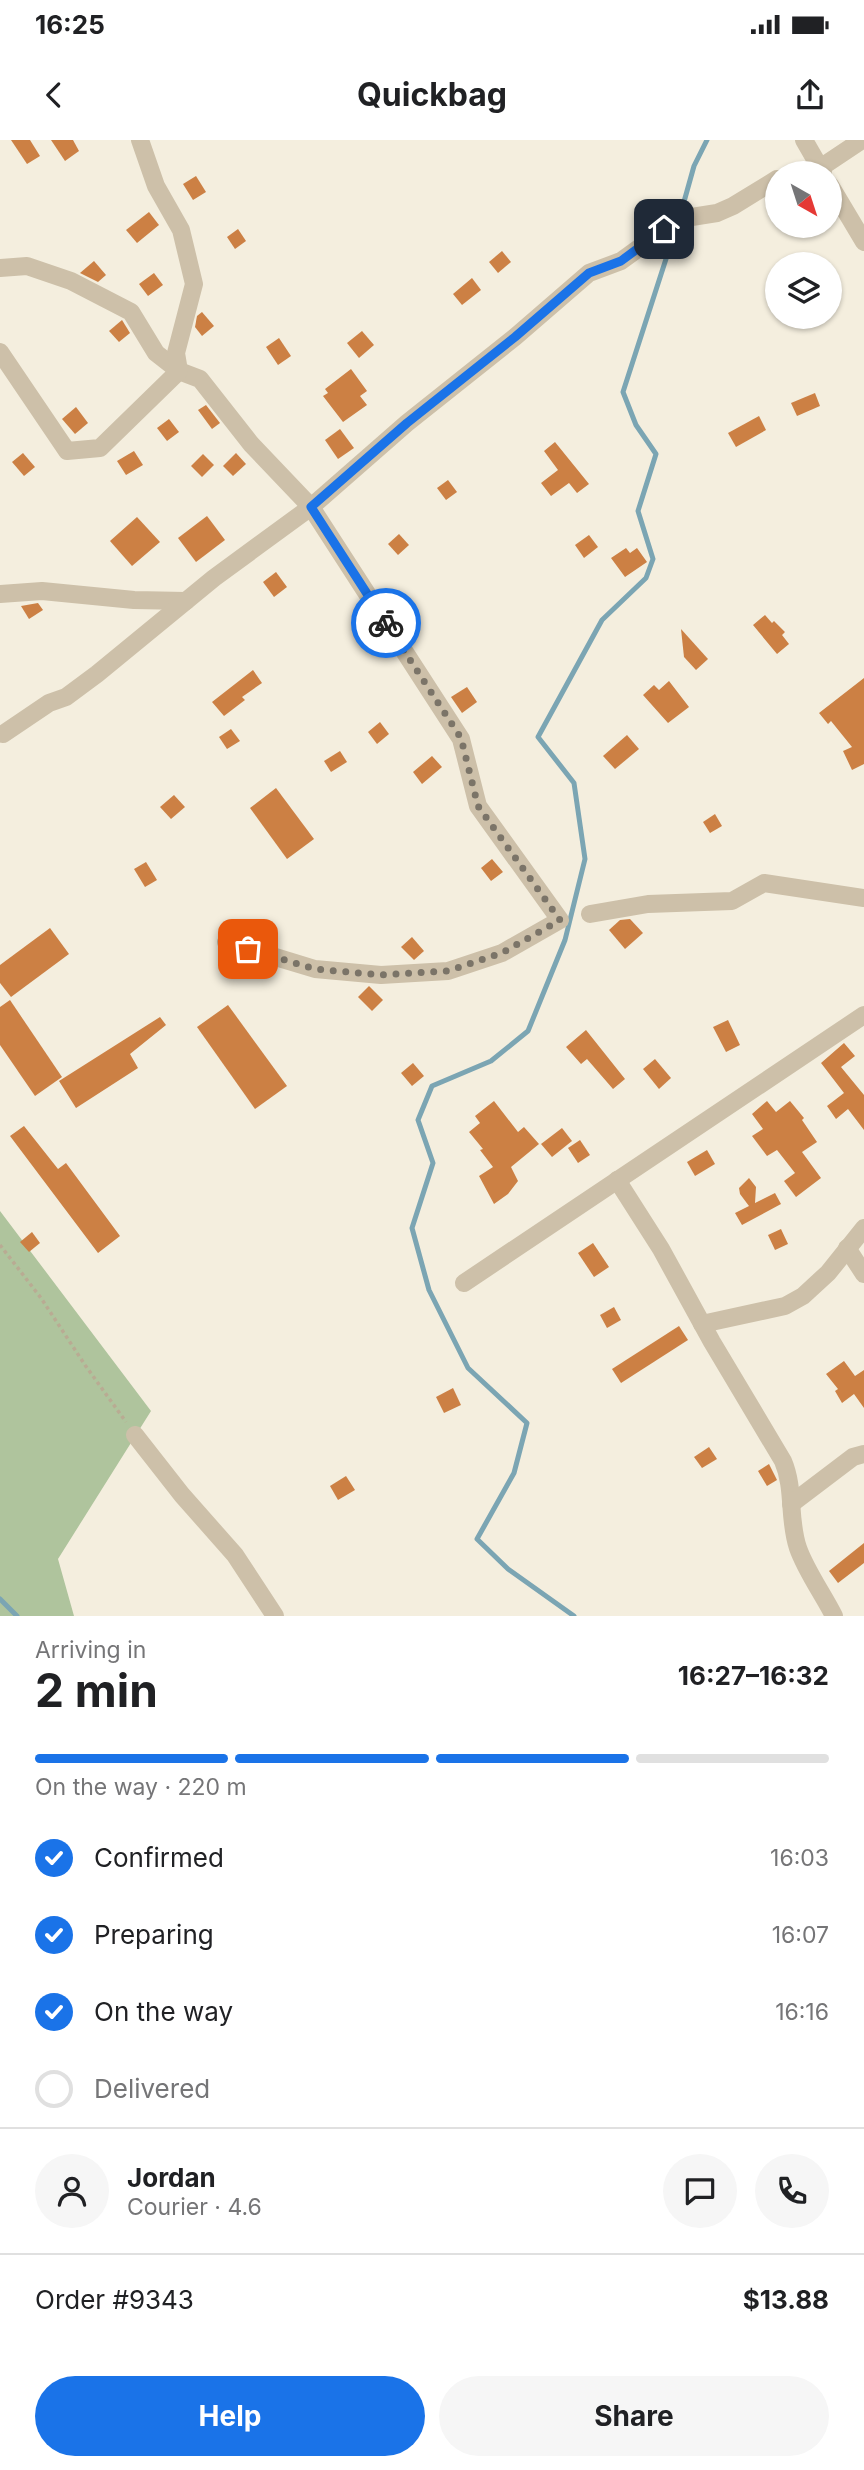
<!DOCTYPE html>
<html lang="en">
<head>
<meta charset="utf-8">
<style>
  :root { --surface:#fff; --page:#f6f6f6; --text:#202124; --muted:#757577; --line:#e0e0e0; --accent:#1a73e8 }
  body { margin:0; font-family:Inter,sans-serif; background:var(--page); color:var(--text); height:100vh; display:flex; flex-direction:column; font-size:26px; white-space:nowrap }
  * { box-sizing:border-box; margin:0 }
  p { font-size:23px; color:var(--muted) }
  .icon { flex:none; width:38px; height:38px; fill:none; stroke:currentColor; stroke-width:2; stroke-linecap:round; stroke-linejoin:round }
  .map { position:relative; height:1476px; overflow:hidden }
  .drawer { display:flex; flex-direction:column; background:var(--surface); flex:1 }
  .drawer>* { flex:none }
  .needle { width:46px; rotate:141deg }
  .tools { position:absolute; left:765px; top:21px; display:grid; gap:14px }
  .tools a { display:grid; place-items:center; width:77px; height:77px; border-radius:50%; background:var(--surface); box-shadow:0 2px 5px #0004; font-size:35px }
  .pin { position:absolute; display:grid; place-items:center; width:60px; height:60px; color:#fff; margin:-30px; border-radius:14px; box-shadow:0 4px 10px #0006 }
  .courier { position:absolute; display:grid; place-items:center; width:70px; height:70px; margin:-35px; border:5px solid #1a73e8; border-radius:50%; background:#fff; color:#222; box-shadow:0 2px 9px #0007 }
  .summary em { font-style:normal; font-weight:700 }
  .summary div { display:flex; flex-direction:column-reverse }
  .summary { display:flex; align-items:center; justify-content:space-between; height:119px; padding:0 35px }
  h1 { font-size:46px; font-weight:700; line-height:52px }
  .bar { display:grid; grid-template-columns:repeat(4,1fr); gap:10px 7px; align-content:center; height:84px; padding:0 35px }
  .bar i { height:9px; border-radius:5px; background:var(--line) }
  .bar .on { background:var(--accent) }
  .bar p { grid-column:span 4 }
  .line { display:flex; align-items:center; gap:18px; padding:0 35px; border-top:2px solid var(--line) }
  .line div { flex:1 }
  .round { display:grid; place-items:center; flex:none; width:74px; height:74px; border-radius:37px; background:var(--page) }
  ol { padding:0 35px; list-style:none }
  li { display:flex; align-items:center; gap:21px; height:77px }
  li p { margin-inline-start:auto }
  li .icon { padding:7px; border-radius:50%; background:var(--accent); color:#fff; stroke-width:4 }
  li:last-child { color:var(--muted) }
  li i { width:38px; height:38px; border:4px solid var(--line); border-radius:50% }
  .cta { display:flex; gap:14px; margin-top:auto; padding:14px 35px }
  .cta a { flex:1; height:80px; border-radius:42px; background:var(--accent); color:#fff; font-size:28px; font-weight:700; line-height:80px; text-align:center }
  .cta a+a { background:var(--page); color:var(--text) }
  .status { display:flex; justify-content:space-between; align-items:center; height:49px; padding:0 35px; background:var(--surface); direction:ltr }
  .status svg { height:19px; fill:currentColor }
  header { display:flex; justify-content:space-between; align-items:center; height:91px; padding:0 35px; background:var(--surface); font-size:32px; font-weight:700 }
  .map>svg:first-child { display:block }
  .green { fill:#afc49d }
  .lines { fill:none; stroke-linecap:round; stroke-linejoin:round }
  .stream { stroke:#7ba5b3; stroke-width:5 }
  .building { fill:#cc8044 }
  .path { stroke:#b9ab93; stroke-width:3.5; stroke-dasharray:3.5 3.5; stroke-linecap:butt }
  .street { stroke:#cdc0a9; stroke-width:18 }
  .done { stroke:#7b7468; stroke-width:7; stroke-dasharray:0 12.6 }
  .route { stroke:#1a73e8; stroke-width:9 }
</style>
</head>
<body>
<div class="status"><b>16:25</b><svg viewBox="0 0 49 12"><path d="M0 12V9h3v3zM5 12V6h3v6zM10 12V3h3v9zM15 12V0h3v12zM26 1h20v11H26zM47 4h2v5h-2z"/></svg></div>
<header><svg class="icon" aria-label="back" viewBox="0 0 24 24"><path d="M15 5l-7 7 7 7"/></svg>Quickbag<svg class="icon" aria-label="share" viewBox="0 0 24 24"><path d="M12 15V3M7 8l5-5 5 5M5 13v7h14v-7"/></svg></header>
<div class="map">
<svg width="864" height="1476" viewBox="0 0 864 1476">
  <rect width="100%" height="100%" fill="#f4eede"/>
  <polygon class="green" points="0,1071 151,1271 58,1419 74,1476 0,1476"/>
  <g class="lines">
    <g class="stream">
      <polyline points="680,76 694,26 707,0"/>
      <polyline points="0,1459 17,1476"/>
      <polyline points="574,1476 508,1429 477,1399 514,1333 527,1283 468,1228 429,1150 412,1088 433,1023 418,980 432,946 491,921 528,891 565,800 585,719 574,643 538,597 602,480 646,438 653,419 638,371 656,314 636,285 623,252 676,88"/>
    </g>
  </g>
  <g class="building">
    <polygon points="11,0 30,0 40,16 27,24"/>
    <polygon points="51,0 73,0 79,11 65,21"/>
    <polygon points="196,36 206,52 193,60 183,44"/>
    <polygon points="149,72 159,85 137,103 126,90"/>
    <polygon points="238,89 246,101 235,109 227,97"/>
    <polygon points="502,111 511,122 498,133 489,122"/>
    <polygon points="94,121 106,135 98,142 80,133"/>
    <polygon points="154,133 163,145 148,156 139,144"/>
    <polygon points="472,138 481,150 462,165 453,154"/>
    <polygon points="202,172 214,186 202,196 195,187 197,176"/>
    <polygon points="122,180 130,193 119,202 109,191"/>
    <polygon points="362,191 374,205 359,218 347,203"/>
    <polygon points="279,198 291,216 278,225 266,207"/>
    <polygon points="351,229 367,251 360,256 367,265 343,282 323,256 328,253 325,249"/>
    <polygon points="815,253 820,266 797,276 791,263"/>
    <polygon points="206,265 220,283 212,289 198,270"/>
    <polygon points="76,267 88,283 75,294 62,279"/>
    <polygon points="759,276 766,290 736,307 728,293"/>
    <polygon points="169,279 179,292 167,301 157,288"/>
    <polygon points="340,289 354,308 338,319 325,300"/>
    <polygon points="555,302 589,344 577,353 569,343 551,356 541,343 558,330 544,311"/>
    <polygon points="134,311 143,325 126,335 117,321"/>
    <polygon points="23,313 35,327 24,336 12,322"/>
    <polygon points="236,313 246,324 233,336 223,326"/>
    <polygon points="203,314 214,325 202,337 191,326"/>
    <polygon points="448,340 457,352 446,360 437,348"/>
    <polygon points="207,376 225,400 196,422 178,398"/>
    <polygon points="137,377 160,402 132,426 110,401"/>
    <polygon points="399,394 409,405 398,415 388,404"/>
    <polygon points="589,395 598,407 584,418 575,405"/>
    <polygon points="626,408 630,413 637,408 647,422 625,437 611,418"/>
    <polygon points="276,432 287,447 274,457 263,442"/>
    <polygon points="38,463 43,470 29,479 21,466"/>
    <polygon points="765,475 772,483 774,481 785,492 782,495 789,504 777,514 753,485"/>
    <polygon points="681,489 708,519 696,530 684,517"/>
    <polygon points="253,530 262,543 242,557 245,560 224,576 212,562"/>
    <polygon points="864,538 864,624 852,630 843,611 852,607 831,581 828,584 819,573"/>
    <polygon points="669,541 689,567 668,583 643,555 654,545 659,550"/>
    <polygon points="467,547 477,562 462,573 451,557"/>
    <polygon points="380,582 389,594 377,604 368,592"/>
    <polygon points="231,589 240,601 227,609 219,597"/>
    <polygon points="627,595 639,609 615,629 603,616"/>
    <polygon points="340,611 347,622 331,632 324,621"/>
    <polygon points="432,616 442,627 422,644 413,632"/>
    <polygon points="276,648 314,699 287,719 250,668"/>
    <polygon points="174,655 185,667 171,679 160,667"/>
    <polygon points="715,674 722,686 710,693 703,682"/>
    <polygon points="492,719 503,732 491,741 481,728"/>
    <polygon points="146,722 157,740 145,747 134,729"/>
    <polygon points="630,779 643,793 625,809 609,790 620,780"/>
    <polygon points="50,788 69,814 11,857 0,843 0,825"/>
    <polygon points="412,797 424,811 414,820 401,807"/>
    <polygon points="369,846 383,860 372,871 358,857"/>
    <polygon points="10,860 62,937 35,956 0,905 0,867"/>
    <polygon points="228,865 287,946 255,969 197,887"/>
    <polygon points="160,877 166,885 130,914 138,928 76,968 59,941"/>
    <polygon points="728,880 740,905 726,912 713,887"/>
    <polygon points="586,890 625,939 613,949 587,919 581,924 566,907"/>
    <polygon points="844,903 855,916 841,927 864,955 864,990 848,969 836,979 827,966 844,953 821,923"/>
    <polygon points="655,919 671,938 659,949 643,929"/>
    <polygon points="413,923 424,936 412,946 401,933"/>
    <polygon points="494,961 518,992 524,987 539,1004 511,1027 518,1041 508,1054 494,1064 479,1036 493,1027 480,1010 483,1009 469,992 480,983 475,976"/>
    <polygon points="767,961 776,972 790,961 804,978 802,980 817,1002 802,1012 821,1038 796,1057 784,1041 795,1033 777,1010 767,1016 752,996 763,989 752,974"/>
    <polygon points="24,986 58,1029 66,1023 120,1096 98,1113 10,996"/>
    <polygon points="562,988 572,1001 552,1017 541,1004"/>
    <polygon points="580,1000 590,1015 578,1023 568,1008"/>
    <polygon points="707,1010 715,1024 695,1036 687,1022"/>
    <polygon points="749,1038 756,1047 755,1063 775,1053 781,1064 742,1085 735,1073 749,1066 740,1054 739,1048"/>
    <polygon points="781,1089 788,1104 775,1110 768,1095"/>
    <polygon points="32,1092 40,1103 29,1112 20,1102"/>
    <polygon points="593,1103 609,1127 594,1137 578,1113"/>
    <polygon points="614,1167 621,1180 607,1188 600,1175"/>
    <polygon points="679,1186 688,1200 621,1243 612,1229"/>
    <polygon points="844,1221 855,1236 864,1230 864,1268 854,1254 842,1263 835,1251 838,1249 826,1234"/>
    <polygon points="453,1248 461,1265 444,1273 436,1257"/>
    <polygon points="709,1307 717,1319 702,1328 694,1317"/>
    <polygon points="769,1324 777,1340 767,1346 758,1331"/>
    <polygon points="346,1336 355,1350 338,1360 330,1346"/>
    <polygon points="864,1403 864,1423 838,1443 829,1431"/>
  </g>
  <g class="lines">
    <polyline class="path" points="0,1105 41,1158 85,1225 126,1282"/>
    <g class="street">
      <polyline points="804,0 823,33"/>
      <polyline points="792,33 820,28 862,0"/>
      <polyline points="830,45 864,102"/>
      <polyline points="0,128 27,126 71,141 131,172 156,213 179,231 200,239 251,304 311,367 461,599 478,666 560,780 502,813 448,831 381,835 315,829 226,802"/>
      <polyline points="0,212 67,311 100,308 179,231 176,213 194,144 181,90 156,46 140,0"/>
      <polyline points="0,454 42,451 134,460 186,461"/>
      <polyline points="3,594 49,563 66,557 97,534 214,438 311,367 407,283 515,197 589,133 621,121 679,79 717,73 733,66 777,39"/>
      <polyline points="590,774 648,764 732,761 764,743 864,758"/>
      <path d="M617,1040L661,1109L712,1202L783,1321C795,1349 788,1379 798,1408C806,1431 823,1454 834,1476"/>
      <polyline points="847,1108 864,1134"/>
      <polyline points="464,1143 864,875"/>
      <polyline points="702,1184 785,1166 803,1156 828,1133 864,1088"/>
      <polyline points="135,1295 182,1355 235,1415 275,1476"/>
      <polyline points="791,1364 853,1317 864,1314"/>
    </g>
  </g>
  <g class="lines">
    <polyline class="done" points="248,809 315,829 381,835 448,831 502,813 560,780 478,666 461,598 386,483"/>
    <polyline class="route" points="386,483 311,367 407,283 515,197 589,133 621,121 664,89"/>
  </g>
</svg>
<div class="tools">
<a><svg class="needle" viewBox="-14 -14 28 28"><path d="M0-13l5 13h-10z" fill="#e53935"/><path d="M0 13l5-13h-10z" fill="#757577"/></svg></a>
<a><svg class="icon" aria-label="layers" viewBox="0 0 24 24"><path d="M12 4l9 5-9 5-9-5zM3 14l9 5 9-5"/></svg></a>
</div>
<div class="pin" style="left:248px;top:809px;background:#ea580c"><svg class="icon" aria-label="bag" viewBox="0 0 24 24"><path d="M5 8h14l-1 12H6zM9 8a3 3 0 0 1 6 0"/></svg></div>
<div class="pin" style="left:664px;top:89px;background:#1f2937"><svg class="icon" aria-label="home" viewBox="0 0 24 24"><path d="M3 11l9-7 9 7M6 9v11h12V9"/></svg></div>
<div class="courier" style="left:386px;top:483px"><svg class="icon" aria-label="bike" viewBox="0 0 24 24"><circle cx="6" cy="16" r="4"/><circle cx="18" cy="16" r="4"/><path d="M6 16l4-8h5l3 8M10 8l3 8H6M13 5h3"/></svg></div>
</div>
<section class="drawer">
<div class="summary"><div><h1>2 min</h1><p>Arriving in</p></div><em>16:27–16:32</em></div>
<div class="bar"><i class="on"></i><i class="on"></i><i class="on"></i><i></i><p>On the way · 220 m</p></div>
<ol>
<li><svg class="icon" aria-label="check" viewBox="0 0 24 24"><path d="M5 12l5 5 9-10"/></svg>Confirmed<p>16:03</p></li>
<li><svg class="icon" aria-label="check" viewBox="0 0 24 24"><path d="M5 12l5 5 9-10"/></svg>Preparing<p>16:07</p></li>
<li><svg class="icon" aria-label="check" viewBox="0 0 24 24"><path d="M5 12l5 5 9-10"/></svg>On the way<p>16:16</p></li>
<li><i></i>Delivered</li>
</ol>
<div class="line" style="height:126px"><a class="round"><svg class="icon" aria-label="person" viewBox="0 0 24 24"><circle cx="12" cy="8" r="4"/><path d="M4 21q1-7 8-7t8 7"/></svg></a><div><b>Jordan</b><p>Courier · 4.6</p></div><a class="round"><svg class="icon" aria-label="chat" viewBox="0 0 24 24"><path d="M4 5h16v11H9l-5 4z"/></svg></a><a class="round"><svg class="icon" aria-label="phone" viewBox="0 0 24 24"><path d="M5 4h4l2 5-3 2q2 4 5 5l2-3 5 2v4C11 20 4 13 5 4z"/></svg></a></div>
<div class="line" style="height:91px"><div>Order #9343</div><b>$13.88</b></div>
<div class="cta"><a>Help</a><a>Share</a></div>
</section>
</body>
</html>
